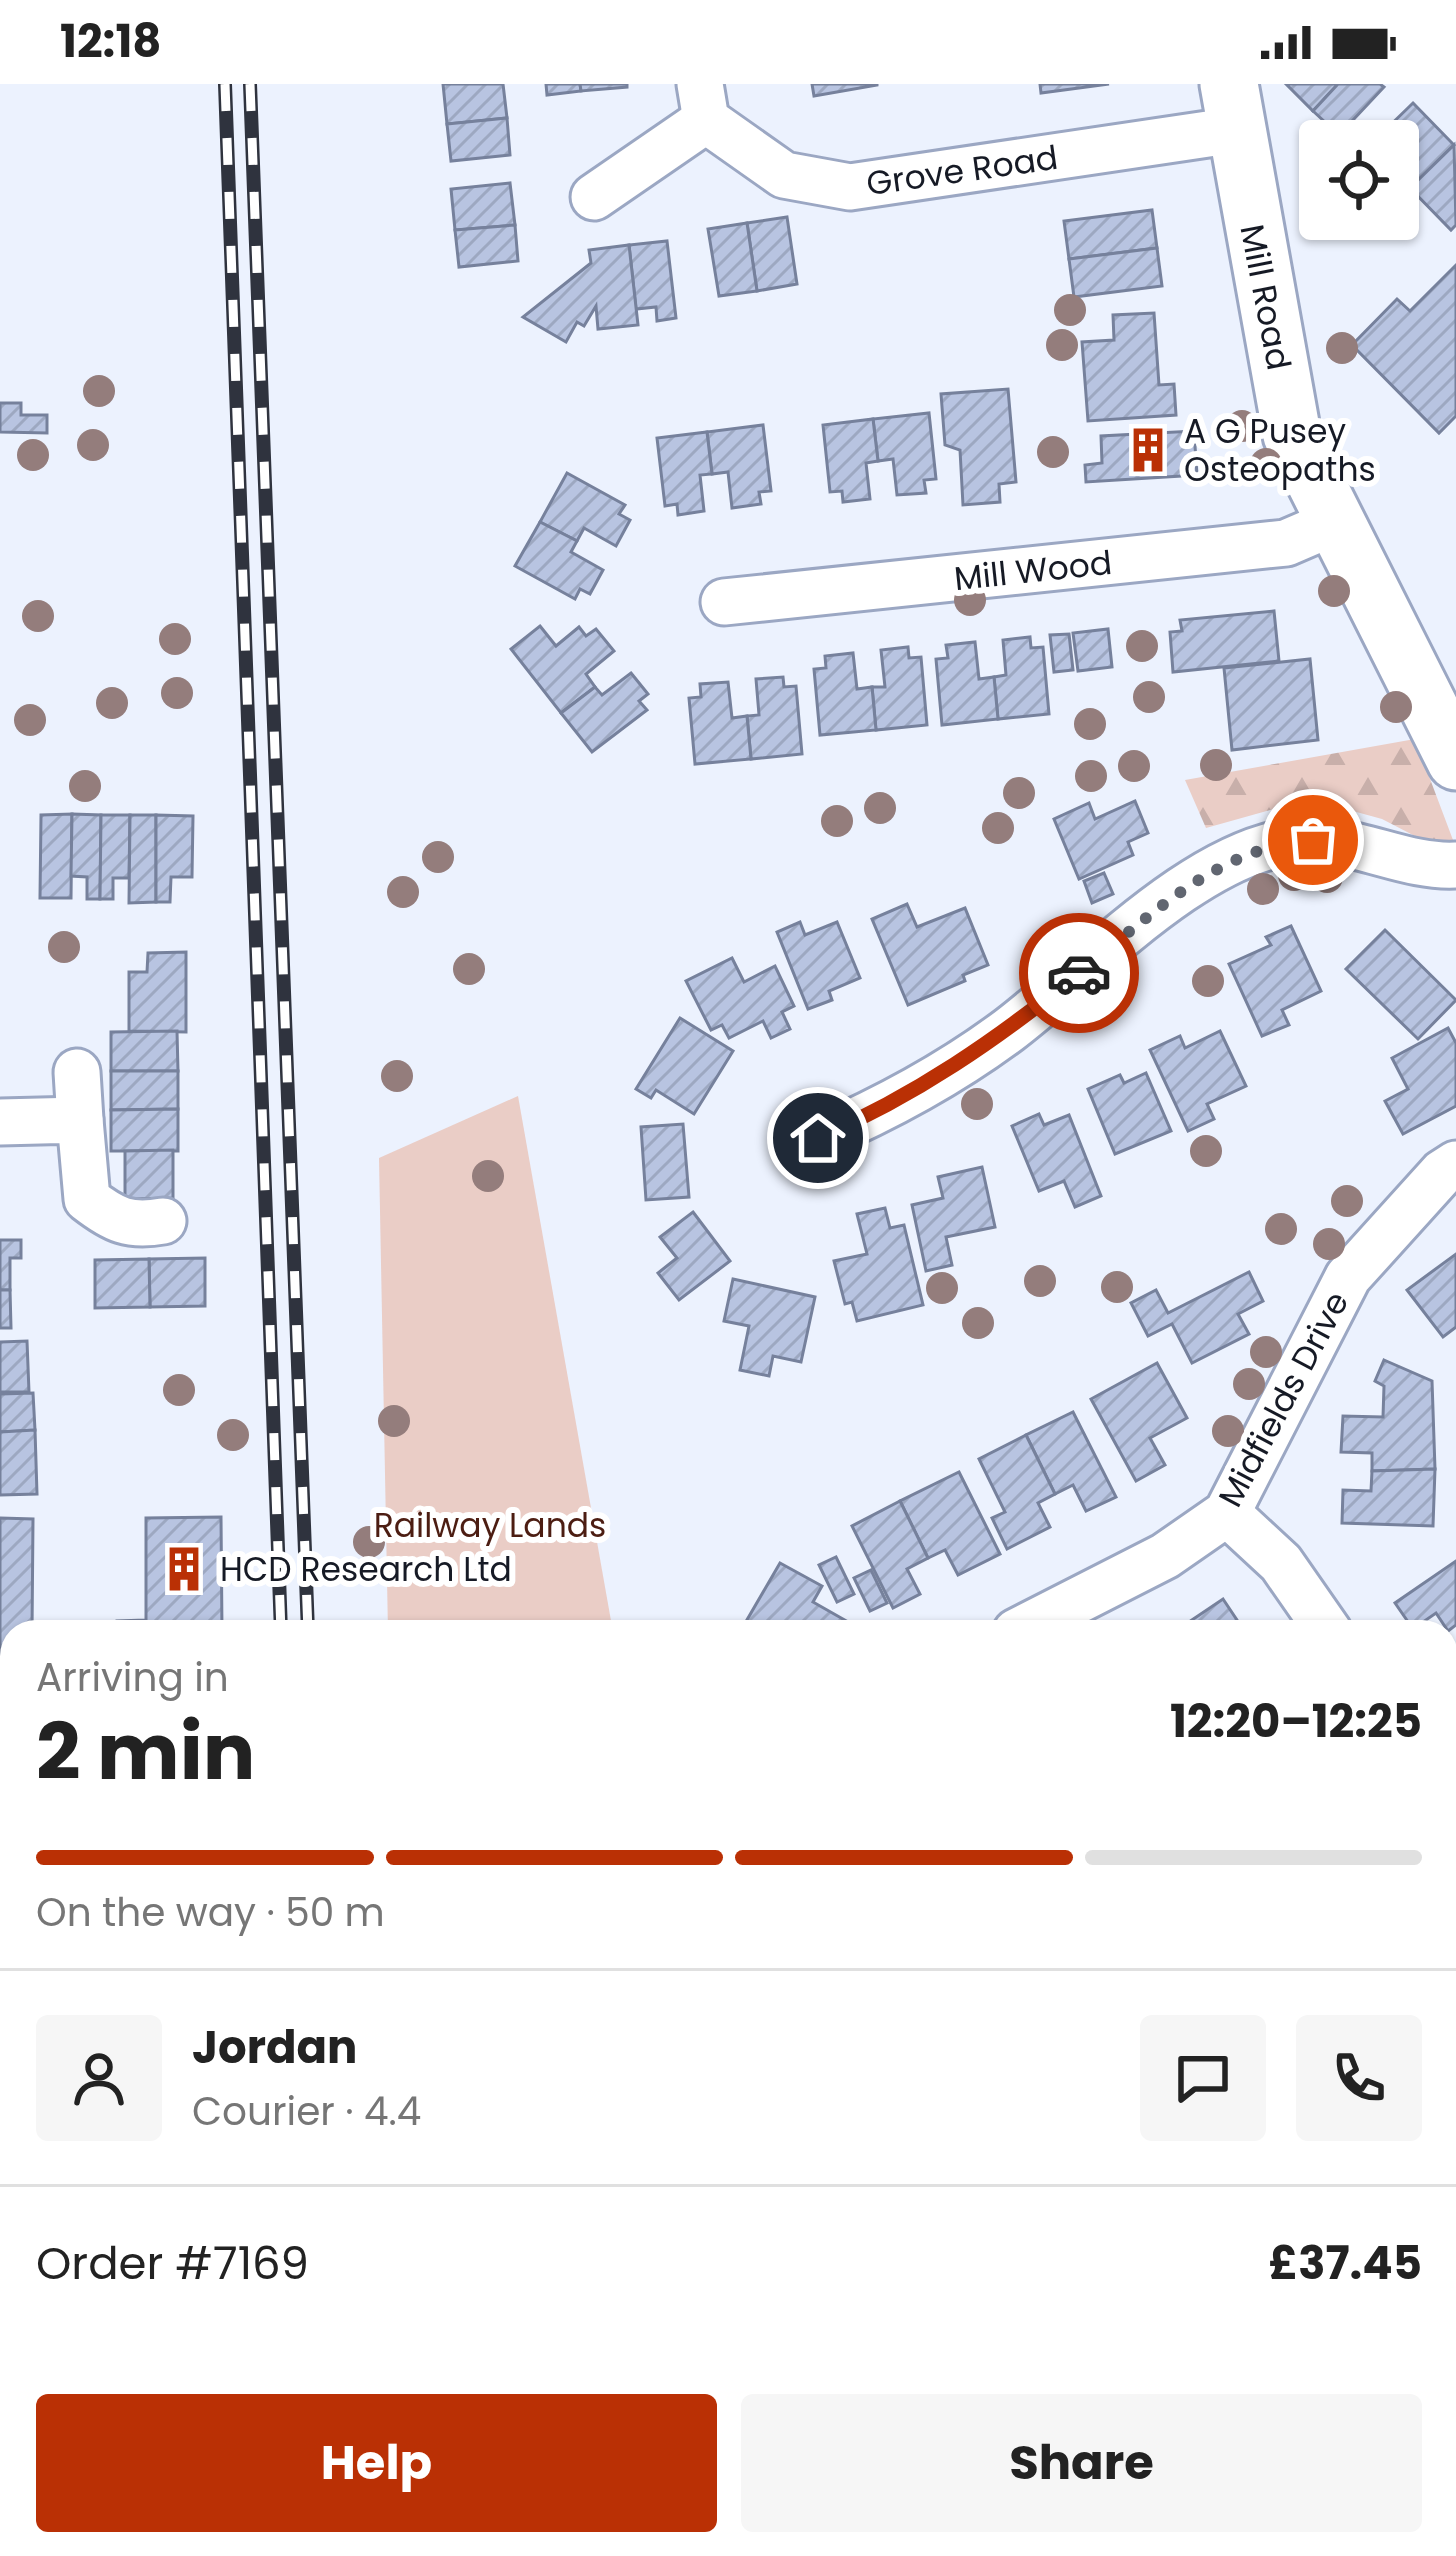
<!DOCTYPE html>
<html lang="en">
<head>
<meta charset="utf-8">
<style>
  :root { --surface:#fff; --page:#f6f6f6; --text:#222; --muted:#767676; --line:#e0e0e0; --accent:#ba3005 }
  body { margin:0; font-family:Poppins,sans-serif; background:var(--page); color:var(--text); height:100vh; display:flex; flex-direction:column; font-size:45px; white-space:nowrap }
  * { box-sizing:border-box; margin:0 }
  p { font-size:39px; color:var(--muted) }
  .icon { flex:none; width:66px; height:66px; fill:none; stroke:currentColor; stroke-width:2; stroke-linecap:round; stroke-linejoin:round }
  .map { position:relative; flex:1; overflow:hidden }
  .drawer { position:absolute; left:0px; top:1536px; width:1458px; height:936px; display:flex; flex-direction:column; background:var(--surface); border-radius:36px 36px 0 0; box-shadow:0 3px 9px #0004 }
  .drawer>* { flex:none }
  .controls { position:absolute; left:1299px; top:36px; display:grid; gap:24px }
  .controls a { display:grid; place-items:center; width:120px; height:120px; border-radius:12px; background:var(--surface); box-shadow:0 3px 9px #0004; font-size:60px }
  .pin { position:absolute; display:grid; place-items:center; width:102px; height:102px; color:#fff; margin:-51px; border:6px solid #fff; border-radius:50%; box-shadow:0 3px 12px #0007 }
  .courier { position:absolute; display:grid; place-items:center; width:120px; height:120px; margin:-60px; border:9px solid #ba3005; border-radius:50%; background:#fff; color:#222; box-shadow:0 3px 15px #0007 }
  .summary em { font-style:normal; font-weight:700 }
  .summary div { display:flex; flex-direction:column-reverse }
  .summary { display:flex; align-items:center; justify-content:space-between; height:204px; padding:0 36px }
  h1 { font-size:78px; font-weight:700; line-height:90px }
  .bar { display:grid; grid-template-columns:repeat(4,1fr); gap:18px 12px; align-content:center; height:144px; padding:0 36px }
  .bar i { height:15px; border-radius:9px; background:var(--line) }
  .bar .active { background:var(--accent) }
  .bar p { grid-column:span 4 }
  .line { display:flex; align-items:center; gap:30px; padding:0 36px; border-top:3px solid var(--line) }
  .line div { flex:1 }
  .round { display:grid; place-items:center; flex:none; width:126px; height:126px; border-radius:12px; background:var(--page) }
  .primary-button { display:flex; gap:24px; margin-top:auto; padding:24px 36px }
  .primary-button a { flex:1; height:138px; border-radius:12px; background:var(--accent); color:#fff; font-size:48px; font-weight:700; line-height:138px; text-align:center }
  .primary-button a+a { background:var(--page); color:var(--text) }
  .status { display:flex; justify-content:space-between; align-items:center; height:84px; padding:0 60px; background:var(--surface); direction:ltr }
  .status svg { height:33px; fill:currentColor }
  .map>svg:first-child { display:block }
  .green { fill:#eacdc6 }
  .forest { fill:url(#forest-firs) }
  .garden { fill:url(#garden-furrows) }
  .building { fill:url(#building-hatch); stroke:#76819c; stroke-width:3 }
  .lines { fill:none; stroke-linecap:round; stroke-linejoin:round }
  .service-casing { stroke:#9ba7c3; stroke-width:30 }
  .minor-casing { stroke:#9ba7c3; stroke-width:51 }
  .tertiary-casing { stroke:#9ba7c3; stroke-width:63 }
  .service { stroke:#fff; stroke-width:24 }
  .minor { stroke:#fff; stroke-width:45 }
  .tertiary { stroke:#fff; stroke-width:57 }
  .rail-casing { stroke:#2f333e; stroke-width:14 }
  .rail { stroke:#fff; stroke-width:9; stroke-dasharray:27; stroke-linecap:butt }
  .tree { fill:#947d7c }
  .done { stroke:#616671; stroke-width:12; stroke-dasharray:0 21.6 }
  .route { stroke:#ba3005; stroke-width:15 }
  .labels { text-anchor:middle; stroke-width:12; stroke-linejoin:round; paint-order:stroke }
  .street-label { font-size:33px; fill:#161a25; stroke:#fff }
  .poi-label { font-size:33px; fill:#161a25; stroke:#fff; text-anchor:start }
  .park-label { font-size:33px; fill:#4c1d12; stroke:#fff }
</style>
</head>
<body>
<div class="status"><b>12:18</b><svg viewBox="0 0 49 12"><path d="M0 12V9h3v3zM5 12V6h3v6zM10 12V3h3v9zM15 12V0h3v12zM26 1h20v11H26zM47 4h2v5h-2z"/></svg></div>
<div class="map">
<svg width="1456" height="2472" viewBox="0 0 1456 2472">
  <defs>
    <pattern id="forest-firs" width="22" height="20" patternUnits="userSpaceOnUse" patternTransform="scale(3)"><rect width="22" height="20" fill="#eacdc6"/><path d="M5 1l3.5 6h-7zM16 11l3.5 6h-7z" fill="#c8afaa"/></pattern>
    <pattern id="garden-furrows" width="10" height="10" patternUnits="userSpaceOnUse" patternTransform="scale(3)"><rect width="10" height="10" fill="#eacdc6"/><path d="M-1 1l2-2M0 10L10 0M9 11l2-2" fill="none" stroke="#c8afaa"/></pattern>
    <pattern id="building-hatch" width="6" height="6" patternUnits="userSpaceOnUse" patternTransform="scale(3)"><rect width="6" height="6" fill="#b8c4e1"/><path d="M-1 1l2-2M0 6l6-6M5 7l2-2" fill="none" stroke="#9da8c1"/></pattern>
  </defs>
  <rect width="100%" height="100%" fill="#ecf2fe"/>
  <g class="green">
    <polygon points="518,1012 613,1548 388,1548 379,1074"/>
    <polygon points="0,2204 12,2225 12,2460 136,2460 141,2472 0,2472"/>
    <polygon points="406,2460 857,2460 861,2472 406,2472"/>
  </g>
  <g class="forest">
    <polygon points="1415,655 1453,756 1438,764 1382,735 1309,715 1206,744 1185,696"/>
    <polygon points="726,2460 857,2460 861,2472 723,2472"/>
  </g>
  <polygon class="garden" points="0,2459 120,2463 124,2472 0,2472"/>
  <g class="building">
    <polygon points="443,0 503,0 507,34 447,40"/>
    <polygon points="546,0 580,0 581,7 547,11"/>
    <polygon points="580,0 627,0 627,3 581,7"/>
    <polygon points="812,0 877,0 877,1 814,12"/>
    <polygon points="1040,0 1109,0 1041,9"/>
    <polygon points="1286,0 1338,0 1313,27"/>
    <polygon points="1338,0 1380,0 1384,3 1339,51 1313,27"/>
    <polygon points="1413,19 1454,61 1410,104 1398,92 1398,57 1374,57"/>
    <polygon points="507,34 510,71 451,77 447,40"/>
    <polygon points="1454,61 1456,141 1451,146 1410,104"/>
    <polygon points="510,99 515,141 455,146 451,105"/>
    <polygon points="1152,126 1157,164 1069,175 1064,137"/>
    <polygon points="787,133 797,200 757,207 747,139"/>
    <polygon points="747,139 757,207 719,212 708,145"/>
    <polygon points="515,141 518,177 459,183 455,146"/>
    <polygon points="667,157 676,234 657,237 656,223 636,225 629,161"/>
    <polygon points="629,161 638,241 598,245 596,222 584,242 577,238 566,258 523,233 591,179 589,166"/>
    <polygon points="1157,164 1162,202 1074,213 1069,175"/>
    <polygon points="1456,181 1456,332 1439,349 1352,261 1397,215 1410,227"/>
    <polygon points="1154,229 1159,301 1174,300 1176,331 1088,337 1082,258 1114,256 1113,231"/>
    <polygon points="1008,305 1016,398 999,400 1000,418 963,421 960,366 945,361 941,310"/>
    <polygon points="0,319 21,319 21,331 47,331 47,349 0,348"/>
    <polygon points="929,329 936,395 924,396 926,409 897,411 893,375 878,377 873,335"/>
    <polygon points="873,335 878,377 866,379 870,415 843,418 842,407 830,408 823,341"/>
    <polygon points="763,341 771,407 759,408 761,420 732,424 728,388 712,390 707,348"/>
    <polygon points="1194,347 1197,391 1086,398 1085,381 1102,379 1101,352"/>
    <polygon points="707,348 712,390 700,391 704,427 678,431 677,420 665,422 657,354"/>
    <polygon points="567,389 625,421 619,430 630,436 616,462 584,444 577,457 540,438"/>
    <polygon points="540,438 577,457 571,468 603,486 590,510 580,505 575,515 515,482"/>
    <polygon points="1274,527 1279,577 1173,588 1170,548 1182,547 1180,536"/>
    <polygon points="540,542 556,562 579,543 586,552 596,545 614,567 586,590 595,603 561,629 511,565"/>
    <polygon points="1108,545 1112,583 1078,587 1073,549"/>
    <polygon points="1069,550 1073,586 1054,588 1050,551"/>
    <polygon points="1030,553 1031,564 1043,563 1049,630 998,635 994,593 1006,591 1003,556"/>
    <polygon points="975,558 979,595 994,593 998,635 942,641 936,575 948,574 946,561"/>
    <polygon points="908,563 909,574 921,573 927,641 876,646 872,603 885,603 881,566"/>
    <polygon points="853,569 857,605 872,603 876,646 820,651 814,585 826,584 825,572"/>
    <polygon points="1310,575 1318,656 1232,666 1224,584"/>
    <polygon points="631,589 648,610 639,617 647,626 592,668 561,629 595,603 602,611"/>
    <polygon points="783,593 784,603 796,602 802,670 751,675 747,632 759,631 756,595"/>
    <polygon points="728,598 732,634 747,632 751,675 695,680 689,614 701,613 700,600"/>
    <polygon points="1135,717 1148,749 1128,758 1133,771 1079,795 1054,735 1089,719 1095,735"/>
    <polygon points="72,730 71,814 40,814 41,731"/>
    <polygon points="72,730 101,731 100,815 87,815 87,793 71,792"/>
    <polygon points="101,731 130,731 129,794 113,794 113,815 100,815"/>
    <polygon points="130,731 156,731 156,818 129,819"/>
    <polygon points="156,731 193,732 192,793 171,793 170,818 156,818"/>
    <polygon points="1104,789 1113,810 1092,819 1084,797"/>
    <polygon points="907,820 917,843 965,824 988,881 963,891 965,897 908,921 872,835"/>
    <polygon points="800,838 805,851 837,838 860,894 829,907 832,916 808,925 777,848"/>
    <polygon points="1291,842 1321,907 1282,926 1289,941 1262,952 1229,880 1271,861 1266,853"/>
    <polygon points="1385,846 1456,916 1418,955 1346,885"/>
    <polygon points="186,868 186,948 129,947 129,888 147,888 148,869"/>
    <polygon points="732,874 744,898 775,882 794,922 782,928 790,945 771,954 763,937 729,954 722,941 711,946 686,897"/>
    <polygon points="680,934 733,967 694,1030 656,1006 651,1014 636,1005"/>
    <polygon points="1448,944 1456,959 1456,1022 1403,1050 1385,1017 1408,1005 1392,974"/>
    <polygon points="177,947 178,987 111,987 111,948"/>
    <polygon points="1220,947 1246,1002 1207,1020 1214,1035 1188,1047 1150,966 1180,952 1185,964"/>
    <polygon points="111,987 178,987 178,1025 111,1026"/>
    <polygon points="1146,989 1171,1047 1115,1070 1088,1005 1120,991 1124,999"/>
    <polygon points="178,1025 178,1067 111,1067 111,1026"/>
    <polygon points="1039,1030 1044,1041 1069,1031 1101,1112 1075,1123 1064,1097 1039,1107 1012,1042"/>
    <polygon points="683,1040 689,1113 646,1116 641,1043"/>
    <polygon points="173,1066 173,1114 125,1115 125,1067"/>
    <polygon points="982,1083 995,1143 946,1153 952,1181 926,1187 912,1121 943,1114 938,1093"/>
    <polygon points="885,1124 890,1144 904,1141 923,1221 857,1237 852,1218 845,1220 834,1177 867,1170 857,1130"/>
    <polygon points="693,1128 730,1177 679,1216 658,1189 677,1174 660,1153"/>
    <polygon points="0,1156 21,1156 21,1174 10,1174 10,1206 0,1206"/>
    <polygon points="1456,1170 1456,1243 1443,1253 1407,1206"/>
    <polygon points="205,1174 205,1222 150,1223 149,1175"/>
    <polygon points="149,1175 150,1223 95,1224 95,1176"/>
    <polygon points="1249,1188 1263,1217 1238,1230 1249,1250 1192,1279 1172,1240 1148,1252 1131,1219 1156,1206 1168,1229"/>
    <polygon points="733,1195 815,1213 801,1278 773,1272 769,1292 740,1286 749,1242 724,1237"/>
    <polygon points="0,1206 10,1206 11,1244 0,1244"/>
    <polygon points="27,1257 29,1308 0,1308 0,1258"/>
    <polygon points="1384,1276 1432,1297 1435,1385 1372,1387 1372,1369 1341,1368 1343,1332 1383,1333 1384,1302 1375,1297"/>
    <polygon points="1157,1279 1187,1334 1150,1354 1165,1381 1136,1397 1091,1315"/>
    <polygon points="33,1309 35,1346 0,1348 0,1310"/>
    <polygon points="1073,1328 1116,1413 1086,1427 1073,1401 1055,1410 1026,1351"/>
    <polygon points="35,1346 37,1410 0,1411 0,1348"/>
    <polygon points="1026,1351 1055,1410 1038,1419 1050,1443 1007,1465 992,1434 1005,1428 979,1375"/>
    <polygon points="1435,1385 1433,1442 1342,1439 1343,1406 1371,1407 1372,1387"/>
    <polygon points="959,1388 1000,1470 958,1491 945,1466 928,1474 900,1417"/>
    <polygon points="900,1417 928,1474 907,1485 920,1510 893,1524 852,1442"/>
    <polygon points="221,1433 222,1548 117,1548 117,1537 146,1536 146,1434"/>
    <polygon points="0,1434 33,1435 32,1548 12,1548 12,1571 0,1571"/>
    <polygon points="836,1473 854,1510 837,1518 819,1481"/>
    <polygon points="1456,1477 1456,1541 1448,1547 1436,1529 1413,1545 1395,1519"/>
    <polygon points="780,1479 822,1502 813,1518 850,1539 845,1548 757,1548 744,1541"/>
    <polygon points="871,1486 887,1519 870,1527 854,1494"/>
    <polygon points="1223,1515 1245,1548 1178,1548 1177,1546"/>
    <polygon points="1456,1565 1456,1604 1453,1606 1446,1595 1446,1572"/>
    <rect x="0" y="1601" width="12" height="27"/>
    <polygon points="3,1721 12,1721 12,1763 2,1763"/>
    <polygon points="0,1792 12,1803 12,1864 0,1853"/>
    <polygon points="1456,1972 1456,2039 1446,2046 1446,1979"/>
    <polygon points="1280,2460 1349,2460 1343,2472 1282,2472 1286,2463"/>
  </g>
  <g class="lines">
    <g class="service-casing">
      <polyline id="service" points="0,1921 12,1934"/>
    </g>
    <g class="minor-casing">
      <g id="minor">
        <polyline points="700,0 706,36 784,91 850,103 1235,46"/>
        <polyline points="594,113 706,36"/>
        <polyline points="724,518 1286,459 1337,437"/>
        <polyline points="77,988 80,1036"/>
        <path d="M0,1038L80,1036L87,1115C114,1136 129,1143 163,1137"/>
        <path d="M818,1054C885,1025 950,990 1009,946C1088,886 1194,769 1295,757C1351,750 1402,784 1456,781"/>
        <polyline points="1227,1429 1281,1479 1329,1548"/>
        <polyline points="1016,1548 1165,1472 1227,1429 1348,1193 1442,1089 1456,1080"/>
        <polyline points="1446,1717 1456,1731"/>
      </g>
    </g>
    <g class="tertiary-casing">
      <polyline id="tertiary" points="1229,0 1292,351 1456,677"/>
    </g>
    <use href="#service" class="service"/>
    <use href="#minor" class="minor"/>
    <use href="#tertiary" class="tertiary"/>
    <g class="rail-casing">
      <g id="rail">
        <polyline points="225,0 281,1548"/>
        <polyline points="250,0 308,1548"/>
        <polyline points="0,2096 12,2111"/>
        <polyline points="0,2134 12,2151"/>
        <polyline points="176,2460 181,2472"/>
        <polyline points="207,2460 213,2472"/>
        <polyline points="315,2460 315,2472"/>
        <polyline points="343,2460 343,2472"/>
      </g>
    </g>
    <use href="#rail" class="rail"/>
  </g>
  <g class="tree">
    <circle cx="1070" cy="226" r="16"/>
    <circle cx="1062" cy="261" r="16"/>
    <circle cx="1342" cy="264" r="16"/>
    <circle cx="99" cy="307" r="16"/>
    <circle cx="1242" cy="342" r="16"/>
    <circle cx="93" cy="361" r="16"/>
    <circle cx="1053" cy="368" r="16"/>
    <circle cx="33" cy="371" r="16"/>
    <circle cx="1266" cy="380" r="16"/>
    <circle cx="1334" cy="507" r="16"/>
    <circle cx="970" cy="516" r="16"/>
    <circle cx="38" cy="532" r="16"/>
    <circle cx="175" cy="555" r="16"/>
    <circle cx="1142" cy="562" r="16"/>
    <circle cx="177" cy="609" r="16"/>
    <circle cx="1149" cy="613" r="16"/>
    <circle cx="112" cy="619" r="16"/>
    <circle cx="1396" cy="623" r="16"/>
    <circle cx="30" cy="636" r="16"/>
    <circle cx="1090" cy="640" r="16"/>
    <circle cx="1216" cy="681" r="16"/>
    <circle cx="1134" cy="682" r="16"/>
    <circle cx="1091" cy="692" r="16"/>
    <circle cx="85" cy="702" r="16"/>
    <circle cx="1019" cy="709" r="16"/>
    <circle cx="880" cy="724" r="16"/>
    <circle cx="837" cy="737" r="16"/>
    <circle cx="998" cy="744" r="16"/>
    <circle cx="438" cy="773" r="16"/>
    <circle cx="1294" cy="791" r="16"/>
    <circle cx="1327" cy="793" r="16"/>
    <circle cx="1263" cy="805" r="16"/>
    <circle cx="403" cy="808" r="16"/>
    <circle cx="64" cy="863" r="16"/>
    <circle cx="469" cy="885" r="16"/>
    <circle cx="1208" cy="897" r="16"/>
    <circle cx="397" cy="992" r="16"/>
    <circle cx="977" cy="1020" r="16"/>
    <circle cx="1206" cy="1067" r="16"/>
    <circle cx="488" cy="1092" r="16"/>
    <circle cx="1347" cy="1117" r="16"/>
    <circle cx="1281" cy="1145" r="16"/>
    <circle cx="1329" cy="1160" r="16"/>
    <circle cx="1040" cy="1197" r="16"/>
    <circle cx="1117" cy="1203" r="16"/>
    <circle cx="942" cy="1204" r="16"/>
    <circle cx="978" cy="1239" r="16"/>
    <circle cx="1266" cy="1268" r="16"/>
    <circle cx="1249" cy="1300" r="16"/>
    <circle cx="179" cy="1306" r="16"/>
    <circle cx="394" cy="1337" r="16"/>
    <circle cx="1228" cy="1347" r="16"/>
    <circle cx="233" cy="1351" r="16"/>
    <circle cx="369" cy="1458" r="16"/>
  </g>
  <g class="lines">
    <path class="done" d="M1079,889C1149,833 1219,762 1313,756"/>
    <path class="route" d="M818,1054C915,1012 998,955 1079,889"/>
  </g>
  <defs>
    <g id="building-bare" transform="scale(3.6)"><path d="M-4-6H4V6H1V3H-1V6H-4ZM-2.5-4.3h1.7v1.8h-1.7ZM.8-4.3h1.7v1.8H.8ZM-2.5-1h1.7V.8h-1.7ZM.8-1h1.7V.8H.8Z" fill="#ba3005" stroke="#fff" stroke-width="2.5" paint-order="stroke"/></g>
  </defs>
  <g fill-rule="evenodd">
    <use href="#building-bare" x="1148" y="366"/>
    <use href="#building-bare" x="184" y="1485"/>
  </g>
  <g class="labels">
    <g class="street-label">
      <text transform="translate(962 86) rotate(-8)" y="12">Grove Road</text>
      <text transform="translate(1266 213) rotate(79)" y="12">Mill Road</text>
      <text transform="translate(1033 486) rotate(-6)" y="12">Mill Wood</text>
      <text transform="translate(1283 1315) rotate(-62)" y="12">Midfields Drive</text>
    </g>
    <g class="poi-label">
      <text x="1184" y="359">A G Pusey<tspan x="1184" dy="38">Osteopaths</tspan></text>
      <text x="220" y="1497">HCD Research Ltd</text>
    </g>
    <g class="park-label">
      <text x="490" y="1453">Railway Lands</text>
    </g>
  </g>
</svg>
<div class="controls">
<a><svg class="icon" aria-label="locate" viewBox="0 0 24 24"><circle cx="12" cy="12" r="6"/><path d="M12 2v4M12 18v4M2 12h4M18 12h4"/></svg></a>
</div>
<div class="pin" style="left:1313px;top:756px;background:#ea580c"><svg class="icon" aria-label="bag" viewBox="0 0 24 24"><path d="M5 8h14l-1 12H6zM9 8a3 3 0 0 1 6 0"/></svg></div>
<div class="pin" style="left:818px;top:1054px;background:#1f2937"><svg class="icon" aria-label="home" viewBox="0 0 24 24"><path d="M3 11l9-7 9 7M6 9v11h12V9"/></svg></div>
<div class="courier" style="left:1079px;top:889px"><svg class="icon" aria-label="car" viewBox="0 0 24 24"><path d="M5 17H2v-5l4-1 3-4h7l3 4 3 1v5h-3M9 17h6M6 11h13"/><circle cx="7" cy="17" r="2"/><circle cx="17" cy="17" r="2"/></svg></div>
<section class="drawer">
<div class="summary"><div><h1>2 min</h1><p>Arriving in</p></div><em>12:20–12:25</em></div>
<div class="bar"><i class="active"></i><i class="active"></i><i class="active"></i><i></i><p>On the way · 50 m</p></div>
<div class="line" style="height:216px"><a class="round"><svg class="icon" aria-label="person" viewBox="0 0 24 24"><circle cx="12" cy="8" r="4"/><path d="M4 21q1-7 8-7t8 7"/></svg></a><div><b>Jordan</b><p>Courier · 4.4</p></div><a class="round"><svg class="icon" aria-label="chat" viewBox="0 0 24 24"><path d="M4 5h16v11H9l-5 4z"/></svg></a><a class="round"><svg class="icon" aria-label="phone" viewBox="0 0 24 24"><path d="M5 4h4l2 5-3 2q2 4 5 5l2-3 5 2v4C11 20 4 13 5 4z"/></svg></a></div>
<div class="line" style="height:156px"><div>Order #7169</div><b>£37.45</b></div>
<div class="primary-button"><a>Help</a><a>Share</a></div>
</section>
</div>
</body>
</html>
